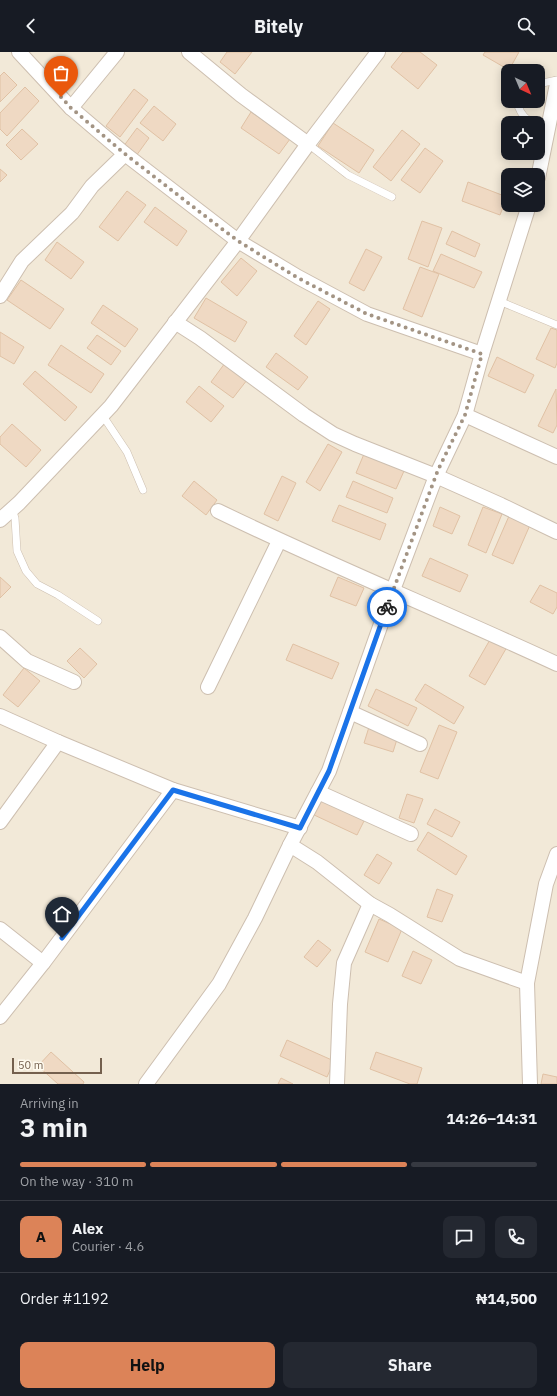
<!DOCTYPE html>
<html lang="en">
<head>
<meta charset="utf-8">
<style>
  :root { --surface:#171b24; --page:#242831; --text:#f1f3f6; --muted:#9ea1a6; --line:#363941; --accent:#dc8358 }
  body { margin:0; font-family:"IBM Plex Sans",sans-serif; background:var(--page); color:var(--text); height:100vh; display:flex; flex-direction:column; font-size:15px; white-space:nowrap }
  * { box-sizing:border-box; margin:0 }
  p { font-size:13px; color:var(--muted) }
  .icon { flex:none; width:22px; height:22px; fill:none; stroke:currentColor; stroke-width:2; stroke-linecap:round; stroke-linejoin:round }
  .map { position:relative; height:1032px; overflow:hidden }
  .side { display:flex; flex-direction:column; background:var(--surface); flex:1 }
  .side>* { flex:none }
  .needle { width:26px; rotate:136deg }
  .controls { position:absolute; left:501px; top:12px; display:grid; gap:8px }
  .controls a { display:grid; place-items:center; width:44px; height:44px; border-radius:8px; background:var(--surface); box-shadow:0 2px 10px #0003; font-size:20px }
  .scale { position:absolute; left:12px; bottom:10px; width:90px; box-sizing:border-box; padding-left:4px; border:2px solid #74604e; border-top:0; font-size:11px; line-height:14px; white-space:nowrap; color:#74604e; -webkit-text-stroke:3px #fefaef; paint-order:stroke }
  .pin { position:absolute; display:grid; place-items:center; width:34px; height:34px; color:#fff; margin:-41px -17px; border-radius:50% 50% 50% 0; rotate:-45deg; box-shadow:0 0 4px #0007 }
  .pin .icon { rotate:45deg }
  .courier { position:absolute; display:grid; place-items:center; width:40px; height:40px; margin:-20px; border:3px solid #1a73e8; border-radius:50%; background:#fff; color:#222; box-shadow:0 1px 5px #0007 }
  .headline em { font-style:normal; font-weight:700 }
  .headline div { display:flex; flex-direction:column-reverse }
  .headline { display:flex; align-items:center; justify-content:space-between; height:68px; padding:0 20px }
  h1 { font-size:26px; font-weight:700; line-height:30px }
  .bar { display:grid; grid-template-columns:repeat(4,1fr); gap:6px 4px; align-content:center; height:48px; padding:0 20px }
  .bar i { height:5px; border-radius:3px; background:var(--line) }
  .bar .active { background:var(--accent) }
  .bar p { grid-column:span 4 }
  .line { display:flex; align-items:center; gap:10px; padding:0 20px; border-top:1px solid var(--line) }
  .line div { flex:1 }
  .round { display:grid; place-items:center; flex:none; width:42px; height:42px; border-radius:8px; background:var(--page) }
  .primary-button { display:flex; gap:8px; margin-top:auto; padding:8px 20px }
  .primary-button a { flex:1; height:46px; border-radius:8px; background:var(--accent); color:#111; font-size:16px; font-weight:700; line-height:46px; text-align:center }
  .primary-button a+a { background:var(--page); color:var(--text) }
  header { display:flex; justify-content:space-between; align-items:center; height:52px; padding:0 20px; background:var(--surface); font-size:18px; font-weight:700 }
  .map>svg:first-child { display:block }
  .residential { fill:#f2e9d8; fill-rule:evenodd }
  .building { fill:#efd9c3; stroke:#e0c1a4 }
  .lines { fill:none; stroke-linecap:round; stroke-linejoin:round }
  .service-casing { stroke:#cdbfb0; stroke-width:8 }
  .minor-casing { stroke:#cdbfb0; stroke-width:16 }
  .service { stroke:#fff; stroke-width:7 }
  .minor { stroke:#fff; stroke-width:14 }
  .done { stroke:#a39484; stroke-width:4; stroke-dasharray:0 7.2 }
  .route { stroke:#1a73e8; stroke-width:5 }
</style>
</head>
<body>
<header><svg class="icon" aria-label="back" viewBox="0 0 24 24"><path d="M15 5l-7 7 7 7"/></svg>Bitely<svg class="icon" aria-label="search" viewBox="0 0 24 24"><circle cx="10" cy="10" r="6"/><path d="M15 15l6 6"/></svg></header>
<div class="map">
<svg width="557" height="1032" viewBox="0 0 557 1032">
  <rect width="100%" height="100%" fill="#fbf6e9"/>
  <path class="residential" d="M0,0H557V1032H0ZM508,19H538V49H508ZM508,71H538V101H508ZM508,123H538V153H508Z"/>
  <g class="building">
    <polygon points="227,0 252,0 235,22 220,10"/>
    <polygon points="403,0 420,0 437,13 418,37 391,15"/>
    <polygon points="485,0 519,0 509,18 483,3"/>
    <polygon points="4,20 17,33 0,50 0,24"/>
    <polygon points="25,35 39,49 7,84 0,77 0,61"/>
    <polygon points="134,37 148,48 120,85 106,74"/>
    <polygon points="154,54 176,72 163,89 140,71"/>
    <polygon points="251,60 290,87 279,102 241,76"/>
    <polygon points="333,71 374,98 359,121 318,94"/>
    <polygon points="137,76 149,86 136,104 123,95"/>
    <polygon points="22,77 38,92 21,108 6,93"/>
    <polygon points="402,78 420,92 391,129 373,115"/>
    <polygon points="425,96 443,109 420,141 401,128"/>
    <polygon points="0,117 7,123 0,130"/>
    <polygon points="468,130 507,145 500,163 462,149"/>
    <polygon points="127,139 146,153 118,189 99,175"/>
    <polygon points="155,155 187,179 177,194 144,170"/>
    <polygon points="422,169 442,176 428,215 408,207"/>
    <polygon points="452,179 480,192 475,205 446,192"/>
    <polygon points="57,190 84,210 71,227 45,208"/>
    <polygon points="366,197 382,205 364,239 349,231"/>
    <polygon points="441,202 482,220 474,236 433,219"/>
    <polygon points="241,206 257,219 237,244 221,230"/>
    <polygon points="420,215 439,222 422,265 403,257"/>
    <polygon points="21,228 64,257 50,277 7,248"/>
    <polygon points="206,246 247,270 235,290 194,266"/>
    <polygon points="318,249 330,257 306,293 294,284"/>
    <polygon points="103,253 138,277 125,295 91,271"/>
    <polygon points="551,276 557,278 557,311 555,316 536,307"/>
    <polygon points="0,280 24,295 14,312 0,304"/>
    <polygon points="97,283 121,299 111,313 87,296"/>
    <polygon points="61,293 104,322 91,341 48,313"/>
    <polygon points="276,301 308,325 298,338 266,315"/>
    <polygon points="497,305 534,323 525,341 488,324"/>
    <polygon points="225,311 247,328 233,346 211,330"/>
    <polygon points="35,319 77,355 65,369 23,332"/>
    <polygon points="199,334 224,354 211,370 186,350"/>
    <polygon points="556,337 557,373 553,381 538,374"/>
    <polygon points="12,372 41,398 26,415 0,392 0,385"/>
    <polygon points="328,392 342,400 320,439 306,430"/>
    <polygon points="364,402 404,419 396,437 356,421"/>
    <polygon points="282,424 296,431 278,469 264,462"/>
    <polygon points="194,429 217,448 206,463 182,444"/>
    <polygon points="353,429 393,446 387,461 346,445"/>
    <polygon points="339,453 386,472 380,488 332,469"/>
    <polygon points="440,455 460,464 452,482 433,474"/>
    <polygon points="483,455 502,462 486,501 468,493"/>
    <polygon points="509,464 530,473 513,512 492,503"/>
    <polygon points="430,506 468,523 460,540 422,524"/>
    <polygon points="0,525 11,535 0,546"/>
    <polygon points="338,525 364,536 356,554 330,544"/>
    <polygon points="540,533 557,541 557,555 553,562 530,550"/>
    <polygon points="491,586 507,595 485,633 469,624"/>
    <polygon points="293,592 339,611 332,627 286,608"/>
    <polygon points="80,596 97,612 84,626 67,609"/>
    <polygon points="24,616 40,629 18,655 3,643"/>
    <polygon points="425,632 464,655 454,672 415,648"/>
    <polygon points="376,637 417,656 408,674 368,654"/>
    <polygon points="439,673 457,680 438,727 420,720"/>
    <polygon points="369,675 398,684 393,700 364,691"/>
    <polygon points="407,742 423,747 414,771 399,766"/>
    <polygon points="320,746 365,767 357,783 312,762"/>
    <polygon points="435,757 460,770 452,785 427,772"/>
    <polygon points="428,780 467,804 456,823 417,798"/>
    <polygon points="377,802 392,811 379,832 364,823"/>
    <polygon points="437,837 453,843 442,870 427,865"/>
    <polygon points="379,867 402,877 388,910 365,900"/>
    <polygon points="318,888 331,898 317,915 304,905"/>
    <polygon points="413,899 432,908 421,932 402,924"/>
    <polygon points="287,988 334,1009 327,1025 280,1004"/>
    <polygon points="51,1000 84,1030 83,1032 58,1032 38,1014"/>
    <polygon points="376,1000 422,1016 417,1032 410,1032 370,1017"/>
    <polygon points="543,1022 557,1025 557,1032 541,1032"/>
    <polygon points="281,1026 293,1032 278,1032"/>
  </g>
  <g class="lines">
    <g class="service-casing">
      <g id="service">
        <polyline points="538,32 557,28"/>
        <path d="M519,49L518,54C521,62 526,68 534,71"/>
        <polyline points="308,92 348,123 392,145"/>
        <polyline points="499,249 557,273"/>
        <polyline points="103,364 127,400 143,438"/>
        <polyline points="12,457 15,466 17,499 26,519 37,532 58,543 98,569"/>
      </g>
    </g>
    <g class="minor-casing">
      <g id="minor">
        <polyline points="19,0 71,56 125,102 238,189 298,225 367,262 482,302"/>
        <polyline points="189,0 241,43 308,92"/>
        <polyline points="71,56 117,0"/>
        <polyline points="538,126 557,32"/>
        <polyline points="0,244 22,209 72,161 92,134 125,102"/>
        <polyline points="175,270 200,286 304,363 333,382 355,392 436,424 501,453 557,480"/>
        <polyline points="465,363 557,405"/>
        <path d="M218,459C329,513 445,560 557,612"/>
        <polyline points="0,468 19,451 111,354 238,189 308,92 378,0"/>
        <polyline points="0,585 27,609 74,630"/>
        <polyline points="208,635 279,489"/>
        <polyline points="350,660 420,692"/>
        <polyline points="0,664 58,690 173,738 300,776"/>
        <polyline points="318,740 411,782"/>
        <polyline points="0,770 58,690"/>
        <polyline points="290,793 317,810 370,852 390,863 460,907 527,931"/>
        <polyline points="0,877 43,911"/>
        <polyline points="0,965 43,911 173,738"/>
        <polyline points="146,1032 219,932 255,866 290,793 329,719 393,538 436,424 465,363 482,302 529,153"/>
        <polyline points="337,1032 340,952 344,911 370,852"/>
        <polyline points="530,1032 527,931 546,832 557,802"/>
      </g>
    </g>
    <use href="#service" class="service"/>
    <use href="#minor" class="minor"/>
  </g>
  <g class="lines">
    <polyline class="done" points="61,45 71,56 125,102 205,164 238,189 298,226 367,262 482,302 465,363 438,418 387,555"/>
    <polyline class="route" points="62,886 173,738 300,776 329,719 387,555"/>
  </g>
</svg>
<div class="controls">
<a><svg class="needle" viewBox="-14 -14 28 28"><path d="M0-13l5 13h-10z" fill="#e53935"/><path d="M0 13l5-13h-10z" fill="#9ea1a6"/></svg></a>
<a><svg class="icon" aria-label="locate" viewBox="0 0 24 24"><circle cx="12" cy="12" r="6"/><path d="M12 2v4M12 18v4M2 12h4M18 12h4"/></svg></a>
<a><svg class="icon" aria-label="layers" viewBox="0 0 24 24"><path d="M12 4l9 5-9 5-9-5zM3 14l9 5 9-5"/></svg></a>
</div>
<div class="scale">50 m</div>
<div class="pin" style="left:61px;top:45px;background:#ea580c"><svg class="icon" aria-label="bag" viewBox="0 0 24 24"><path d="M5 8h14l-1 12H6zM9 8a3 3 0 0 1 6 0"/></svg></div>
<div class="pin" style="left:62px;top:886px;background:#1f2937"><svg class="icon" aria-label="home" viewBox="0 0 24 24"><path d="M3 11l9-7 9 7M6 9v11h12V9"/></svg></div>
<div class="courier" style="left:387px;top:555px"><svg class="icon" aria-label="bike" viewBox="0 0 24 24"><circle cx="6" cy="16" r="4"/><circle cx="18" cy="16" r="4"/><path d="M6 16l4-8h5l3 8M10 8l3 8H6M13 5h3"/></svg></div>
</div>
<section class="side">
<div class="headline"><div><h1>3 min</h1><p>Arriving in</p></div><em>14:26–14:31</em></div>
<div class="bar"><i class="active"></i><i class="active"></i><i class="active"></i><i></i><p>On the way · 310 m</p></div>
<div class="line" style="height:72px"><b class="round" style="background:var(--accent);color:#111">A</b><div><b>Alex</b><p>Courier · 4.6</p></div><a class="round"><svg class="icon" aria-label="chat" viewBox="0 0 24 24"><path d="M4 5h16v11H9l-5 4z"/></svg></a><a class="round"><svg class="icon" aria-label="phone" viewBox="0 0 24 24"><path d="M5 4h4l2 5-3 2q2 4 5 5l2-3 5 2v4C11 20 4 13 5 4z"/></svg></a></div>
<div class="line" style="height:52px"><div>Order #1192</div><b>₦14,500</b></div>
<div class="primary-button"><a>Help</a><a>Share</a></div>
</section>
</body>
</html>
